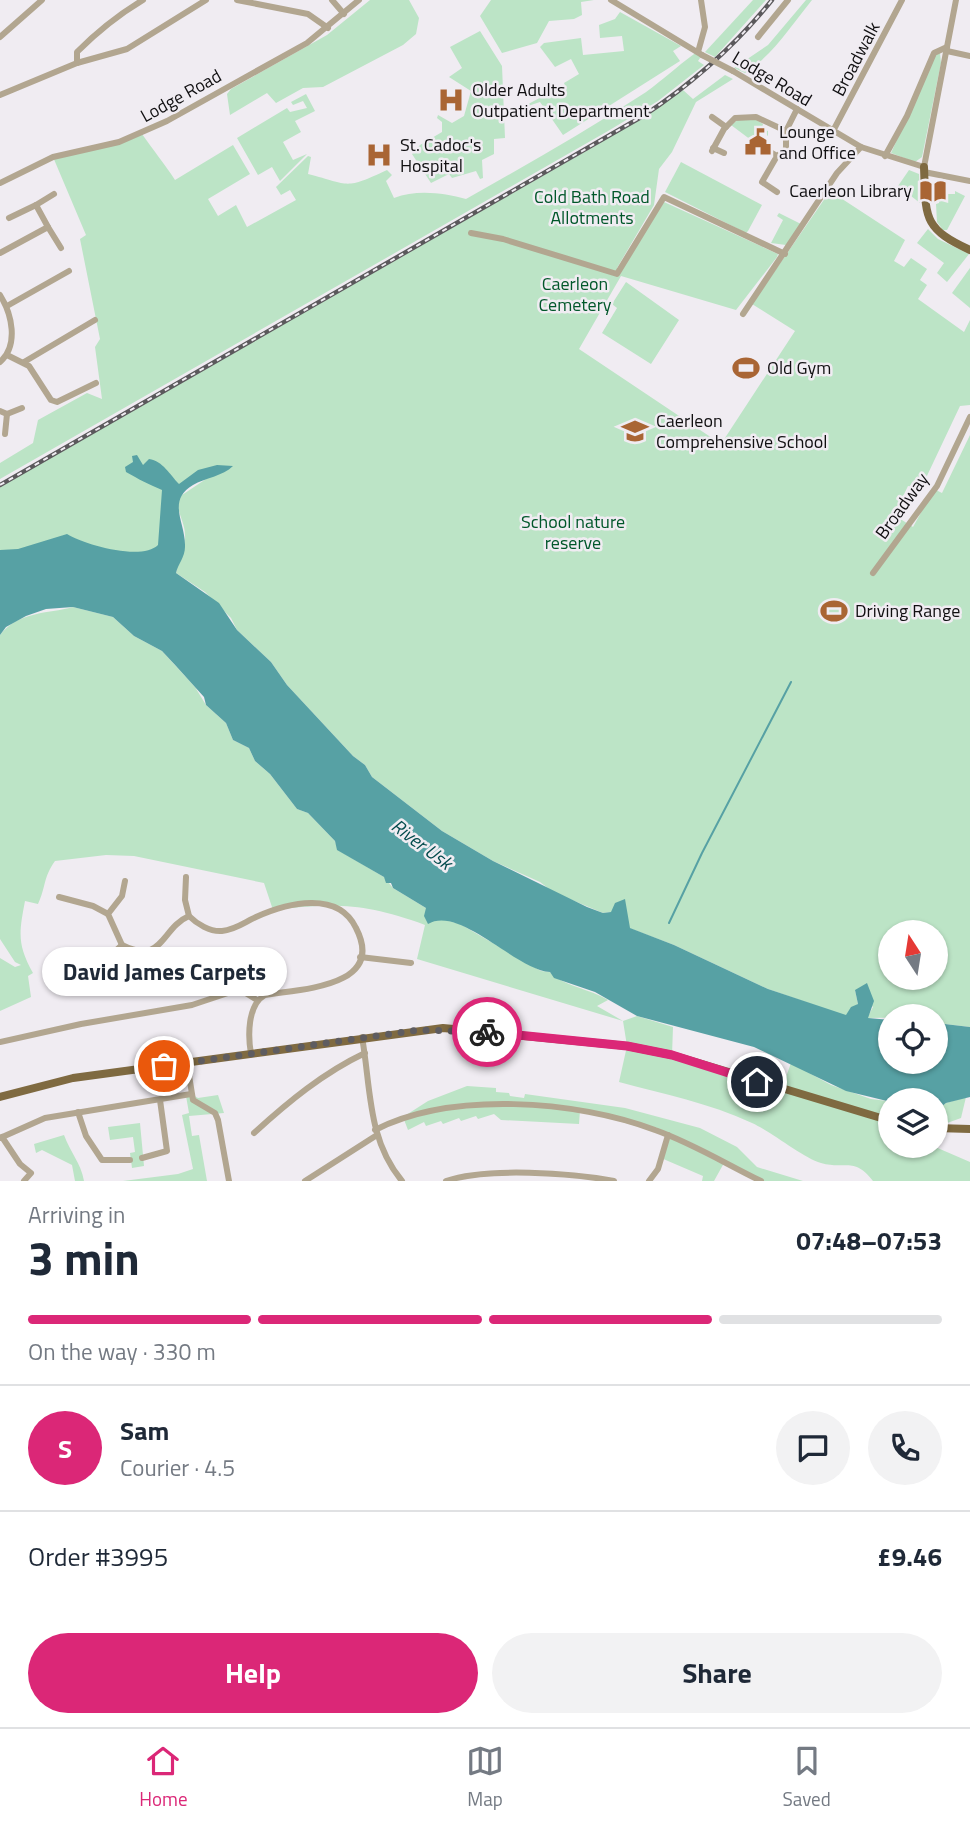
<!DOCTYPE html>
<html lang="en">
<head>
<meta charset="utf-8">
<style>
  :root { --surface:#fff; --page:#f2f2f3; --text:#1f2937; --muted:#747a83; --line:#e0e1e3; --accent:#db2777 }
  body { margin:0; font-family:"Titillium Web",sans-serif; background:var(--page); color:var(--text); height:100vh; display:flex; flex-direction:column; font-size:26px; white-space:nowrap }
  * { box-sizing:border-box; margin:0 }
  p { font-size:23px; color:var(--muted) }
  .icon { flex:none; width:38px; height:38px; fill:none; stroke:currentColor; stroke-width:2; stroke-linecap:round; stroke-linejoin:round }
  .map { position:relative; height:1181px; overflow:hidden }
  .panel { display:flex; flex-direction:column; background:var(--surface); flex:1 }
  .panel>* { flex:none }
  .needle { width:46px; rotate:348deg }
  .fabs { position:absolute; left:878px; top:920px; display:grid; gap:14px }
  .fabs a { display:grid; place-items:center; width:70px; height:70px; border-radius:50%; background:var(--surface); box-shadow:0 2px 5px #0004; font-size:35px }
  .pin { position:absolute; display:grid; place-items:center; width:60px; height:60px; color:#fff; margin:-30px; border:4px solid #fff; border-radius:50%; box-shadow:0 2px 7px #0007 }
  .courier { position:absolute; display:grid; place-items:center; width:70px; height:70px; margin:-35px; border:5px solid #db2777; border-radius:50%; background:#fff; color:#222; box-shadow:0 2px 9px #0007 }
  .bubble { position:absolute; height:49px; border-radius:24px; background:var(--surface); box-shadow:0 2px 5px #0004; font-size:23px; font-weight:700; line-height:49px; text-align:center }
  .summary em { font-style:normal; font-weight:700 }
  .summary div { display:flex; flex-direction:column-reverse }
  .summary { display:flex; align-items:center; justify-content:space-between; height:119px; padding:0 28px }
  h1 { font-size:46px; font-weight:700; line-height:52px }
  .bar { display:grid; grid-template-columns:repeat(4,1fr); gap:10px 7px; align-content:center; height:84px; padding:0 28px }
  .bar i { height:9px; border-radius:5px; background:var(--line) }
  .bar .selected { background:var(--accent) }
  .bar p { grid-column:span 4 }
  .line { display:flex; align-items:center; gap:18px; padding:0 28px; border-top:2px solid var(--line) }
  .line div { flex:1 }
  .round { display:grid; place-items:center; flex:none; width:74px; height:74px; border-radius:37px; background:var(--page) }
  .button { display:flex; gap:14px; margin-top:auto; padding:14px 28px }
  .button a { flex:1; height:80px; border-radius:42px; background:var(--accent); color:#fff; font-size:28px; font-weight:700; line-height:80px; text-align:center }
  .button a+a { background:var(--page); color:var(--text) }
  .dock { display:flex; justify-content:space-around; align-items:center; height:98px; border-top:2px solid var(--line); background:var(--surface); font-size:19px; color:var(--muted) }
  .dock a { display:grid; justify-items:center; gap:4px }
  .dock .selected { color:var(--accent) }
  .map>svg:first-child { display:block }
  .green { fill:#bce4c6; fill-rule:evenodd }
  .water { fill:#57a1a4 }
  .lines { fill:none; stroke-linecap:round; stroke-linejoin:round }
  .stream { stroke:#57a1a4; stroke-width:2 }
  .minor { stroke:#b2a690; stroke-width:6 }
  .major { stroke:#7f6a41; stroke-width:8 }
  .rail-casing { stroke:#5b595c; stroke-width:4.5 }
  .rail { stroke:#f0ecf2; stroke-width:2; stroke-dasharray:5; stroke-linecap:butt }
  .minor-bridge { stroke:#b2a690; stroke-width:6 }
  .done { stroke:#5e5c60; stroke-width:7; stroke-dasharray:0 12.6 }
  .route { stroke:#db2777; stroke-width:9 }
  .labels { text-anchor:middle; stroke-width:5; stroke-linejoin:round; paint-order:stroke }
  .street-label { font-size:18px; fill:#100f11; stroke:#f0ecf2 }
  .poi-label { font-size:18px; fill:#100f11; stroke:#f0ecf2; text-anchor:start }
  .park-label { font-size:18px; fill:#00572a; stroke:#f0ecf2 }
  .water-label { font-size:19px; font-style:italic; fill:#034b4d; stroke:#f0ecf2 }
</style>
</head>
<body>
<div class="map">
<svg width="970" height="1181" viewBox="0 0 970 1181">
  <rect width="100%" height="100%" fill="#f0ecf2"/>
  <g class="green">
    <polygon points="370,0 409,0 419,18 416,34 403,45 323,87 303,88 276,103 267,93 230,115 227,94 231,89 327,35"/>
    <polygon points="491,0 594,0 581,2 582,15 574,19 549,21 537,43 502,53 480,16"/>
    <polygon points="753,0 766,0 715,57 705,52"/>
    <path d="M806,0H812C791,26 772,56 745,73L734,68L768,45Z"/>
    <polygon points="620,12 681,46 673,51 680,61 563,135 540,102 519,109 547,94 549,98 566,88 564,83 579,74 571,59 555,67 540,47 544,43 581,38 583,55 624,51 622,36 600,38 599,25 615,19"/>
    <polygon points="480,31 502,66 505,138 494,139 494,154 482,160 483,178 480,179 476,171 452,178 449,174 431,183 412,154 420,145 442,132 442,122 437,118 438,115 452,123 464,116 471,91 449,77 462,68 450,47"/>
    <path d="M698,52L702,55L698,61L704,65L658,101L608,131L0,479V463L33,443L38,420L87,393L102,399L95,347L100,339L80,239L86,235L53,157L142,134C153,150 164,163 175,180L233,145L250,174L208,199L218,216L236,205L247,227L296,200L290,190L281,195L276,187L308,156L311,157L308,174C351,185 344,190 387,170L392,175L386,181L394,198C417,189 444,193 466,199C526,165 586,131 643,94C655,87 691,54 698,52Z"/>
    <polygon points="940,53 941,63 922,157 915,162 891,153 935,55"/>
    <path d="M725,75L733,79L696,102L672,152L659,169L654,205L617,268L618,272L664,202L778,254L777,257L736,310L621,276L579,349L721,444L795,331L752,304L830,191L905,240L894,261L904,267L911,258L927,269L920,280L927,285L918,299L964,332L970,320V405L960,406L925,480L913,487L908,486L894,515L913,527L934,489L942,493L970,435V1027L936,1023V1017L867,1018L873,1007L855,990L858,1004L846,1016L768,989L674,945L629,928L612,912L603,913L553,892L540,882L493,861L442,831L372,777L365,765L353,756L287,685L271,662L237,630L231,618L205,592L176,573C179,559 186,549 185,535C185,521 175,511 179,497L209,477H193L177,492L171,557L0,571V487L593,147L683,90L693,99ZM891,933H936V978H891Z"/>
    <polygon points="306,94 315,111 295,121 301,132 283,142 293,160 307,154 280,181 272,167 258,175 237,138 287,108 290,112 307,108 303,101 293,105 291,102"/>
    <polygon points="739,119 755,119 763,124 762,128 768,131 768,136 765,133 751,140 731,125"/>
    <polygon points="681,162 762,205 748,231 746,233 665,192"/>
    <polygon points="909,170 919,174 920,203 898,186"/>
    <polygon points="955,191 965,196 947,230 943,230 937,222 936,204 939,203 940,194 955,194"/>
    <polygon points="779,213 801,224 786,245 771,243 783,220 777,216"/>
    <polygon points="928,229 938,239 969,254 947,282 937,273 944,263 917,243"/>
    <polygon points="970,268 970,308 952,293"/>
    <polygon points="626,282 679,320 651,364 602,333 617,308 612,304"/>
    <path d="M73,607L113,617L134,636L162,651L195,687L206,705L226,723L233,740L249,748L255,761L270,774L297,809L308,813L335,841L338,850L384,877L393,888L426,908L432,921L442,919L460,924L541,971L550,972C558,984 593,990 608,1000L597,1006L623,1021L637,1016L673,1027L672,1055L782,1088L791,1063L831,1085L871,1099L887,1101L899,1097L918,1101H891V1146H933L970,1162V1181H873C854,1156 845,1170 821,1163C803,1158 772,1132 752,1123C709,1103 664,1094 619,1082L627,1046L623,1021L417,959L425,925C365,903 335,903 273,910L264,883L134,856L106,855L55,861C43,878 46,887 38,904L25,901C19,933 17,944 33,973L28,976L31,997L0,1011V958L15,967L21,965L15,962L0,939V635C19,611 47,614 73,607Z"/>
    <polygon points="467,1086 496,1088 496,1092 509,1093 510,1096 524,1098 525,1094 625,1108 700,1128 737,1147 757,1167 803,1181 761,1181 724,1163 714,1181 702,1181 703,1176 661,1158 668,1135 580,1110 579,1124 501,1120 494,1114 478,1119 476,1116 461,1121 459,1118 443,1124 441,1121 426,1126 424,1122 408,1130 403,1117 428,1101"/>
    <polygon points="191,1094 198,1098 218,1095 224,1113 189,1116 192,1136 199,1135 207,1181 123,1181 178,1174 193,1169 182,1115 189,1113 186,1096"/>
    <polygon points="966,1097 961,1118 936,1127 936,1111 946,1103"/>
    <polygon points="140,1123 144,1166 132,1168 130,1153 135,1152 133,1137 110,1140 108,1127"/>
    <path d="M64,1135C70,1152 81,1163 84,1181H75L72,1165L42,1150L36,1153L34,1144Z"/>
  </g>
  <path class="water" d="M137,455L143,465L149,459C163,461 170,475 179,484L198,470L217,465L233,466C223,476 205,478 193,485C166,501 186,523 185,547C185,557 178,564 176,573L219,603L237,630L271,662L287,685L353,756L365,765L372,777L442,831L493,861L587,907L603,913L611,912L615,903L625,899L630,928L674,945L768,989L846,1015L851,1007L858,1004L855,990L867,983L874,1001L868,1018L891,1020V1062H936V1023L970,1027V1097L946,1103L936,1111V1101L899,1097L887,1101L846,1091L754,1047L637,1016L595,992L554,978L550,972C516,970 460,905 428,924L424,916L426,908L393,888L391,883H386L384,877L337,850L335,841L308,813L297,809L270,774L255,761L249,748L233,740L226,723L206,705L204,697L176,666L162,651L134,636L113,617L73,607L46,609L26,616L6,627L0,635V550L18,549L67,534C85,545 142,561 158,545L162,490C148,484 140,480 126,472L125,467L133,462L132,456Z"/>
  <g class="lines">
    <polyline class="stream" points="669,923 702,853 791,682"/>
    <g class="minor">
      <polyline points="237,0 308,14 328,28"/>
      <polyline points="332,0 344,14"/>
      <polyline points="611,0 702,55"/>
      <polyline points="0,37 42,0"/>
      <polyline points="758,37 788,0"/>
      <polyline points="947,51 970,56"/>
      <polyline points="698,52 705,27 701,0"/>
      <path d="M77,63V52C97,32 118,15 143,0"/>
      <polyline points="733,71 861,147 924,167 956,0"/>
      <polyline points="0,95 77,63 127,49 206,0"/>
      <polyline points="712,117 726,127"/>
      <polyline points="833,131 902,0"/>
      <polyline points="713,148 724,153"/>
      <polyline points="767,150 777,156"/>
      <polyline points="712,151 724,129 735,118 756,117 786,131 797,109"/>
      <polyline points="885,156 907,116 934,53 947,47"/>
      <polyline points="924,172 970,181"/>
      <polyline points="0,183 53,157 119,142 167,121 307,43 359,0"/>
      <polyline points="777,192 762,182 777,156 786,149 786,131"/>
      <polyline points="36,205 54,194"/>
      <polyline points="9,218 36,205 48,227"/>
      <polyline points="471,233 503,239 617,274 664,197 785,254"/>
      <polyline points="0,253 48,227 61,248"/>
      <path d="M0,295C12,314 19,345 0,362"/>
      <polyline points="7,306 69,271"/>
      <polyline points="743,314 837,173 861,147"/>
      <polyline points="7,355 29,366 51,400 57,402 96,383"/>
      <polyline points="24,362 95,320"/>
      <polyline points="0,411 7,414 22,408"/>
      <polyline points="5,434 7,414"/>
      <polyline points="873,573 937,486 970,417"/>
      <path d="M186,877L185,900L189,916C197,924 210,932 222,931C235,930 245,922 256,917C287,903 338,890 356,928C387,988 298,989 265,995C247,1005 248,1037 251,1054"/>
      <polyline points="59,897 93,906 108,914"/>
      <polyline points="122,945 108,914 122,896 125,881"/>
      <path d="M58,957L110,956L122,945C163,966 161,928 189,916"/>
      <polyline points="360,957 411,963"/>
      <path d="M362,1037C371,1087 367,1139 402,1181"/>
      <polyline points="0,1042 81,1024 192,1005 234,991 244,992 257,1000"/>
      <polyline points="187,1063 193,1100 215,1113 218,1120 229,1181"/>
      <polyline points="78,1112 86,1136 102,1160 130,1160"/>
      <path d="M375,1130C451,1091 576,1100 655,1130C692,1143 726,1164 761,1181"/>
      <path d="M254,1133C288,1102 323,1073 365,1053"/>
      <polyline points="2,1137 20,1164 31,1173 24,1181"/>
      <polyline points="0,1138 45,1118 191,1094"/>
      <polyline points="142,1158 167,1151 160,1100"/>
      <polyline points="305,1181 377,1135"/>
      <path d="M446,1181C486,1167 572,1173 614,1181"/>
      <polyline points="649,1181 658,1169 668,1135"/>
    </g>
    <g class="major">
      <path d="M924,167C926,217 922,228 970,250"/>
      <polyline points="0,1097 73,1078 443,1028 627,1046 672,1055 891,1121"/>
      <polyline points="936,1128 970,1129"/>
    </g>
    <g class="rail-casing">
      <path id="rail" d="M0,485L643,116C693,83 734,47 772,0"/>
    </g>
    <use href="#rail" class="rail"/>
    <polyline class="minor-bridge" points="702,55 733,71"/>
  </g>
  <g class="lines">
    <polyline class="done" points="164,1066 419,1030 487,1032"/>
    <polyline class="route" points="487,1032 627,1046 672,1055 757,1082"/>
  </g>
  <defs>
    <g id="hospital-bare" transform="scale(2.1)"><path d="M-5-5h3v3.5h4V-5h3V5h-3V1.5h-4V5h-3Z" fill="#a96534" stroke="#f0ecf2" stroke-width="2.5" paint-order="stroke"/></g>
    <g id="civic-bare" transform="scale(2.1)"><path d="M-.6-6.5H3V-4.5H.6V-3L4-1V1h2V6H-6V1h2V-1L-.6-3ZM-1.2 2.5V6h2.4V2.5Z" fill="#a96534" stroke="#f0ecf2" stroke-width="2.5" paint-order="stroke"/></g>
    <g id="library-bare" transform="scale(2.1)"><path d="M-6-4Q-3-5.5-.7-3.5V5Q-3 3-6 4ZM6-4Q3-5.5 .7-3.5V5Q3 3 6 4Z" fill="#a96534" stroke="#f0ecf2" stroke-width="2.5" paint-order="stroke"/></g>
    <g id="stadium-bare" transform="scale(2.1)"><path d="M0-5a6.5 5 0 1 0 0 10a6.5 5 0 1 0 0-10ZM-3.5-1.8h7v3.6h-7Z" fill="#a96534" stroke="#f0ecf2" stroke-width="2.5" paint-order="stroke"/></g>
    <g id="school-bare" transform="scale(2.1)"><path d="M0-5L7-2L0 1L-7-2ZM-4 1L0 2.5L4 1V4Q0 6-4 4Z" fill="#a96534" stroke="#f0ecf2" stroke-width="2.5" paint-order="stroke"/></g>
  </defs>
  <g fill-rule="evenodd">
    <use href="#hospital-bare" x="451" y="100"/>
    <use href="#civic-bare" x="758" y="142"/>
    <use href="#hospital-bare" x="379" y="155"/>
    <use href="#library-bare" x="933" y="191"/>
    <use href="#stadium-bare" x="746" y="368"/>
    <use href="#school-bare" x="635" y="431"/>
    <use href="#stadium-bare" x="834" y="611"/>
  </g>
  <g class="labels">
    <g class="street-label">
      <text transform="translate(856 59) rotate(-62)" y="6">Broadwalk</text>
      <text transform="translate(772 79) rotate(31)" y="6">Lodge Road</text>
      <text transform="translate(181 96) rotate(-29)" y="6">Lodge Road</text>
      <text transform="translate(902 506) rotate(-54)" y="6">Broadway</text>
    </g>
    <g class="poi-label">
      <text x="472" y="96">Older Adults<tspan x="472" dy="21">Outpatient Department</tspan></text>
      <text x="779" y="138">Lounge<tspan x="779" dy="21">and Office</tspan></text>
      <text x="400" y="151">St. Cadoc's<tspan x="400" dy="21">Hospital</tspan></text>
      <text x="912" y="197" text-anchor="end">Caerleon Library</text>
      <text x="767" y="374">Old Gym</text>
      <text x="656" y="427">Caerleon<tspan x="656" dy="21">Comprehensive School</tspan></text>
      <text x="855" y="617">Driving Range</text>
    </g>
    <g class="park-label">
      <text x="592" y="203">Cold Bath Road<tspan x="592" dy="21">Allotments</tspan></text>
      <text x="575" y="290">Caerleon<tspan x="575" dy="21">Cemetery</tspan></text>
      <text x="573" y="528">School nature<tspan x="573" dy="21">reserve</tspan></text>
    </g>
    <g class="water-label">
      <text transform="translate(422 844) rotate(37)" y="7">River Usk</text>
    </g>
  </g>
</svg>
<div class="fabs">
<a><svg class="needle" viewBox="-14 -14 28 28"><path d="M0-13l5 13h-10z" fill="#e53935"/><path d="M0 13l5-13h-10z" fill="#747a83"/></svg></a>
<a><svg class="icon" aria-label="locate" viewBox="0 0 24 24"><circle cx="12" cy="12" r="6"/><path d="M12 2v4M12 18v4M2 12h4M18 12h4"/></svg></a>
<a><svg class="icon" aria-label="layers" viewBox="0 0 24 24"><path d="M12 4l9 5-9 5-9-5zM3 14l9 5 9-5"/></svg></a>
</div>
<div class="pin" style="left:164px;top:1066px;background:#ea580c"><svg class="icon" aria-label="bag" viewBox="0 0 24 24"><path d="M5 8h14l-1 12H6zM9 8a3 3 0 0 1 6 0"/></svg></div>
<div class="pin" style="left:757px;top:1082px;background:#1f2937"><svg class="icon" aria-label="home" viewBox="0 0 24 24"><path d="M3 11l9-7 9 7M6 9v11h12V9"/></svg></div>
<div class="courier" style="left:487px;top:1032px"><svg class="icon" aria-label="bike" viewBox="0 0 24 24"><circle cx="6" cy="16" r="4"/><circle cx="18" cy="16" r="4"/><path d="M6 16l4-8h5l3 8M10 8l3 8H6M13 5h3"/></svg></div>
<div class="bubble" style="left:42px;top:947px;width:245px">David James Carpets</div>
</div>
<section class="panel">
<div class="summary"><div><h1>3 min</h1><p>Arriving in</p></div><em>07:48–07:53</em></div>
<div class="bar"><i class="selected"></i><i class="selected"></i><i class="selected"></i><i></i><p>On the way · 330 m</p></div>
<div class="line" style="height:126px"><b class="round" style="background:var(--accent);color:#fff">S</b><div><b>Sam</b><p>Courier · 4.5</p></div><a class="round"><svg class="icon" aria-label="chat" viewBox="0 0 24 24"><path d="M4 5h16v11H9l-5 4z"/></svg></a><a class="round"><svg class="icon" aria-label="phone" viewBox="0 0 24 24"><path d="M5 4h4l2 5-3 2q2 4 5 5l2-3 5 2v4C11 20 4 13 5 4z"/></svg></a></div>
<div class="line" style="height:91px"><div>Order #3995</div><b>£9.46</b></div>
<div class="button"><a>Help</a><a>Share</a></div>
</section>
<nav class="dock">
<a class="selected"><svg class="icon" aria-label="home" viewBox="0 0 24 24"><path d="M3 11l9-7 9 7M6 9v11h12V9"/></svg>Home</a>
<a><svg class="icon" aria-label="map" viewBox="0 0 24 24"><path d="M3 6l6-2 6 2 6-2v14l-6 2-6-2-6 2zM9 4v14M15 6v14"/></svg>Map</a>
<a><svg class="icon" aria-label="saved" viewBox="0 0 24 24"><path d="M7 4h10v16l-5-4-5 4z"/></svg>Saved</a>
</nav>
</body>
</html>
